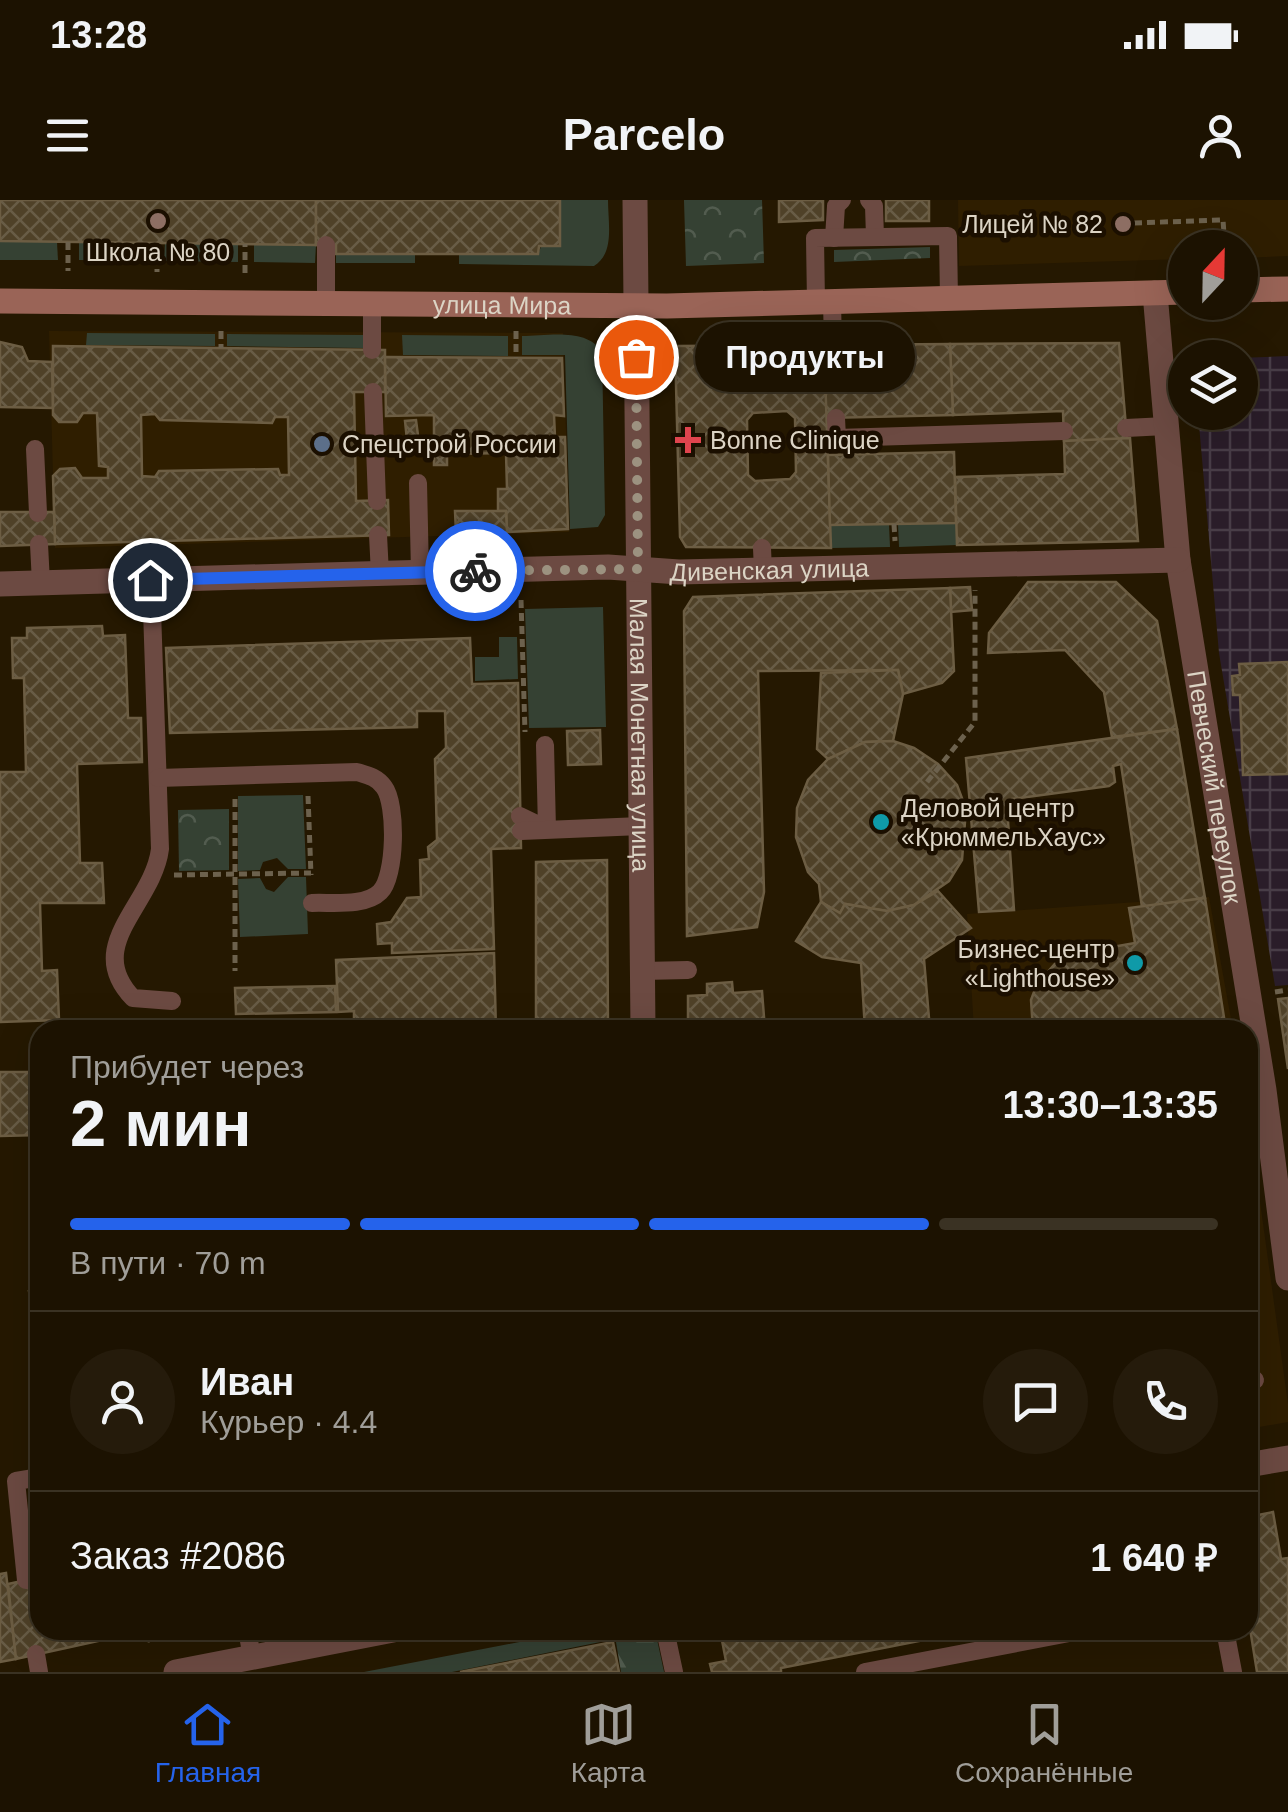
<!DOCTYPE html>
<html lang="ru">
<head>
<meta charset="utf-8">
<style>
  :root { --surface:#1c1201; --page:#251b0b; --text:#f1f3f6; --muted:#a09e99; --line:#3a3223; --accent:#2563eb }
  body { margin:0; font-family:Arial,sans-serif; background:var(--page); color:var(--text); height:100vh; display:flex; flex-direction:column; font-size:38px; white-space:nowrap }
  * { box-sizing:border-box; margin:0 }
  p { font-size:32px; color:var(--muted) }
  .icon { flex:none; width:55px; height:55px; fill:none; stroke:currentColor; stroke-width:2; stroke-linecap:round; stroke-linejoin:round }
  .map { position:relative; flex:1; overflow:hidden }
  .details { position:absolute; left:30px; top:820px; width:1228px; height:620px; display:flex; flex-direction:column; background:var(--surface); border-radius:30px; box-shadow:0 10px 40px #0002,0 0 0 2px var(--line) }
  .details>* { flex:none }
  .needle { width:65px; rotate:22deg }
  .fabs { position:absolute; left:1168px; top:30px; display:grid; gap:20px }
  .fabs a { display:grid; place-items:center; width:90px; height:90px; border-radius:50%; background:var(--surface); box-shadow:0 10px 40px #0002,0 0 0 2px var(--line); font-size:50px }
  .pin { position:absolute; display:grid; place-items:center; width:85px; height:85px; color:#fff; margin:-42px; border:5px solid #fff; border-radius:50%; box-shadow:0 2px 10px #0007 }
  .courier { position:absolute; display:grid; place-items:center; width:100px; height:100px; margin:-50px; border:8px solid #2563eb; border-radius:50%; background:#fff; color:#222; box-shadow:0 2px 12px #0007 }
  .bubble { position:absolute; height:70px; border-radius:35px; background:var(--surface); box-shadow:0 10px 40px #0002,0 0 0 2px var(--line); font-size:32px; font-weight:800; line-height:70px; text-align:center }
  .summary em { font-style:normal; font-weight:800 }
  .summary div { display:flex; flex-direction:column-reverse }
  .summary { display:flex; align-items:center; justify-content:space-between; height:170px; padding:0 40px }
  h1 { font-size:65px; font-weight:800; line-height:75px }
  .bar { display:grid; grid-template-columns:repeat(4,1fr); gap:15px 10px; align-content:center; height:120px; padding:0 40px }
  .bar i { height:12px; border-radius:8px; background:var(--line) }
  .bar .current { background:var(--accent) }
  .bar p { grid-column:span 4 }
  .line { display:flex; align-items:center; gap:25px; padding:0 40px; border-top:2px solid var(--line) }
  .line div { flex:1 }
  .round { display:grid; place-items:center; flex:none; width:105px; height:105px; border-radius:52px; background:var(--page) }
  .status { display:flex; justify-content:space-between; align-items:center; height:70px; padding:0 50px; background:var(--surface); direction:ltr }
  .status svg { height:28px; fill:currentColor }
  header { display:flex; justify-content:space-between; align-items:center; height:130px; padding:0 40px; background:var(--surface); font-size:45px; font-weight:800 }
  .menu { display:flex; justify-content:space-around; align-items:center; height:140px; border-top:2px solid var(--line); background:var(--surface); font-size:28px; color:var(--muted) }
  .menu a { display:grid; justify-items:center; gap:5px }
  .menu .current { color:var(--accent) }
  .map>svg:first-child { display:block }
  .built { fill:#2f1e00 }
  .industrial { fill:url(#industrial-grid) }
  .grass { fill:#354133 }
  .forest { fill:url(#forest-firs) }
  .park { fill:url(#park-crowns) }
  .building { fill:url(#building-cross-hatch); stroke:#6c5d43; stroke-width:2.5; fill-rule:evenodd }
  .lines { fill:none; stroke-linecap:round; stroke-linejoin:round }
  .path { stroke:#6c614d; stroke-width:5; stroke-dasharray:8 5; stroke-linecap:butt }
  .lane { stroke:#6c4a42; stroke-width:18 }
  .street { stroke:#6c4a42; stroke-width:25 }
  .secondary { stroke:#9a6457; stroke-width:25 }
  .done { stroke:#9c9280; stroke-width:10; stroke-dasharray:0 18 }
  .route { stroke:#2563eb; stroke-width:12 }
  .education-dot { fill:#8d6e63; stroke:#1b0f00; stroke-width:4 }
  .health-dot { fill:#e0444e; stroke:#1b0f00; stroke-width:4 }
  .service-dot { fill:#5c6f8a; stroke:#1b0f00; stroke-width:4 }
  .culture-dot { fill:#0f9aa8; stroke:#1b0f00; stroke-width:4 }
  .labels { text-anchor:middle; stroke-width:9; stroke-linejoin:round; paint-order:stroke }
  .poi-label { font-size:25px; fill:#dcd4c5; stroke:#1b0f00; text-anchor:start }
  .street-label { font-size:25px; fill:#dcd4c5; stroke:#1b0f00 }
</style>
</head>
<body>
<div class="status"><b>13:28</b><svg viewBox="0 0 49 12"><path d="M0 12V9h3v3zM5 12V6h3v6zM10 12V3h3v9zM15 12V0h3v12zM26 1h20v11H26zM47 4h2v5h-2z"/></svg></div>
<header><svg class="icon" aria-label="menu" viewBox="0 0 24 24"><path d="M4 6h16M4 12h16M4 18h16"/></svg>Parcelo<svg class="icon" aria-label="person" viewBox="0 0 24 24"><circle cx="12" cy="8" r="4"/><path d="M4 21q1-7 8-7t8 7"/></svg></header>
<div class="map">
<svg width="1288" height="1472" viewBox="0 0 1288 1472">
  <defs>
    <pattern id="industrial-grid" width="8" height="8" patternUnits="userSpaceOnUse" patternTransform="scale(2.5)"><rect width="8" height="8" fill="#2a1d29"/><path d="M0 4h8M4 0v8" fill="none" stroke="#483d47"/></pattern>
    <pattern id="forest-firs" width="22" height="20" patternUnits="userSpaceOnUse" patternTransform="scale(2.5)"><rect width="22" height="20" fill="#354133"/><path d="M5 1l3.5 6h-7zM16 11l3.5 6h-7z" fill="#525c4f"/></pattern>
    <pattern id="park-crowns" width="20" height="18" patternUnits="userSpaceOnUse" patternTransform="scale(2.5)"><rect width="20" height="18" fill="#354133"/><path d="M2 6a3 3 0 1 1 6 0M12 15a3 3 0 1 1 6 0" fill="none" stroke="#525c4f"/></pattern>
    <pattern id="building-cross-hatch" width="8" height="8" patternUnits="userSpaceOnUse" patternTransform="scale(2.5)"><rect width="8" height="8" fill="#4f4128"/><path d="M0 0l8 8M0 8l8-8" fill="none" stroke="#685c46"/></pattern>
  </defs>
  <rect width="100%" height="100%" fill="#251801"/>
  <g class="built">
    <polygon points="958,0 1288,0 1288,56 1240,58 1240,48 1185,48 1185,59 959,66"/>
    <polygon points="49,131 563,133 569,332 55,348"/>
    <polygon points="1209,697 1233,830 974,830 967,714"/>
    <polygon points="1248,915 1288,1204 1288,1222 1248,1229"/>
  </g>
  <polygon class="industrial" points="1288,156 1288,785 1275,786 1219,453 1198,213 1240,212 1240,158"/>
  <g class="grass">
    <path d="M560,0H608C608,23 615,53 594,66L459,64V54H538Z"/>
    <polygon points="0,41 57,42 58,60 0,60"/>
    <polygon points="79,42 150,43 150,61 79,60"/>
    <polygon points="165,43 238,44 238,62 164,61"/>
    <polygon points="254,45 316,45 315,63 254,62"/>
    <rect x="336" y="54" width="79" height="9"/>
    <polygon points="87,133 215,134 215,146 86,145"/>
    <polygon points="227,134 363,135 363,148 227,146"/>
    <polygon points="402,135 508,136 508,156 403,155"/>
    <path d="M522,136C547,136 587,127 602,152L605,315L598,327L570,329L565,155H522Z"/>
    <polygon points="956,323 957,345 899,347 898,324"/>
    <polygon points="889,324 890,347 831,348 830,325"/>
    <polygon points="603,407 606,527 529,528 525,409"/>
    <polygon points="499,437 517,437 518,479 475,481 475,457 499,457"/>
    <polygon points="303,595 306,669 288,669 277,658 263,662 260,670 238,671 238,596"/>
    <polygon points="288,677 306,677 308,734 240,737 238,679 260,678 266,689 274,692"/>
    <polygon points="581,1430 614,1430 615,1439 452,1472 364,1472"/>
  </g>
  <polygon class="forest" points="614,1430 655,1430 664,1472 621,1472"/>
  <g class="park">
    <polygon points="684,0 762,0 764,63 686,66"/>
    <polygon points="930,47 930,58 834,62 834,50"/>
    <polygon points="229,609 229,670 179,671 178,610"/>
  </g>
  <g class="building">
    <polygon points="0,0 316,0 316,45 0,41"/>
    <polygon points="316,0 560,0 560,46 539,46 538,54 336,54 336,45 316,45"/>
    <polygon points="779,0 823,0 823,20 779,22"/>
    <rect x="886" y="0" width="43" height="21"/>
    <polygon points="0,142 22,147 28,161 52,162 53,208 0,207"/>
    <polygon points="1119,143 1127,239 1064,241 1063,211 953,215 950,144"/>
    <polygon points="950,144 953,215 826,218 824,145"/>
    <path d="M824,145L831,348L686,347L680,337L675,146ZM787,211L795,218L796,272L790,279L755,281L748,275L747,220L753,213Z"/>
    <path d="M53,146L385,150V192H354L356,301L388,300L389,335L55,344L53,276L60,269L75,268L82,278H108V267L99,266L97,213H83L77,222H59L53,215ZM155,214L160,220L272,223L275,217H288L289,275H280L278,269L159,271L155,277L142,276L141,215Z"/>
    <polygon points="385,157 562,158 564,216 554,215 555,237 565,237 568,329 507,332 506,311 498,311 498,289 507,289 506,253 447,254 447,265 434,265 434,255 417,254 407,240 405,221 416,220 419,243 434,243 434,215 386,216"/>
    <polygon points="1130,238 1138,341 957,345 955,277 1065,274 1064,241"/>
    <polygon points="954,252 956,323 830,325 828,255"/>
    <polygon points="455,311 506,311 507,332 456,333"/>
    <polygon points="0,312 54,312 55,344 0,346"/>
    <polygon points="1028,382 1116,382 1157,421 1177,529 1112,537 1104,492 1065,450 988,453 989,433"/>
    <polygon points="970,387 972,410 951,412 950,388"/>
    <polygon points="950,388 954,471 942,483 903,494 898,470 758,471 764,692 757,727 687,736 684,411 693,397"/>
    <polygon points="102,426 103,436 125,435 128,518 141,518 142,562 77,564 80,663 102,663 104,703 40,703 42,771 57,770 59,820 0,822 0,572 26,572 24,478 13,478 12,438 27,438 27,428"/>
    <polygon points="470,438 472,484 518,483 521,648 491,649 494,749 392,753 392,743 378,744 377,724 391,722 407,698 421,697 420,660 429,659 428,647 437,640 435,559 446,548 445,511 417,511 417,527 170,533 166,448"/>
    <polygon points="1288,462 1288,574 1243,575 1240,495 1233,495 1232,476 1240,475 1239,464"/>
    <polygon points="898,470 903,494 893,541 865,542 828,559 817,549 821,473"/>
    <polygon points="1177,529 1205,698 1142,707 1121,564 1113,566 1115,582 1109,586 1012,599 1007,606 1014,710 979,712 966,558"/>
    <polygon points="600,530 601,564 568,565 567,531"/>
    <polygon points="893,541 914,548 938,564 957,585 966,609 962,660 949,681 914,705 887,711 845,704 840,713 821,702 819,684 808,672 796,637 797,608 808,580 828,559 865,542"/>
    <polygon points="607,660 608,830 536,830 536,662"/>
    <polygon points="938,691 971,728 924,759 930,830 865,830 861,763 822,757 796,741 821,702 840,713 845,704 887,711 914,705"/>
    <polygon points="1205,698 1226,830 1033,830 1031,800 1037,784 1062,756 1135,743 1129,708"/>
    <polygon points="494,753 496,830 354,830 354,811 338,812 336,760"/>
    <polygon points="732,782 733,793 762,791 765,830 688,830 688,796 707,795 707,784"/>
    <polygon points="335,786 336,812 236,814 235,788"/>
    <polygon points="1288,798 1288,869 1278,799"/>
    <polygon points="0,872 40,872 40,935 0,936"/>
    <polygon points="40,1089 40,1117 33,1118 29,1091"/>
    <polygon points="1248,1103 1258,1163 1248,1165"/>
    <polygon points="1273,1312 1281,1359 1288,1358 1288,1472 1257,1472 1248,1416 1248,1317"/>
    <polygon points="6,1373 16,1459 0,1462 0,1374"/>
    <polygon points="40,1377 40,1430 148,1430 16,1459 8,1384"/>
    <polygon points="720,1430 975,1430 781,1468 781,1472 712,1472 710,1464 726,1461"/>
    <polygon points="613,1442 619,1472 460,1472"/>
  </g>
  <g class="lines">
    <g class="path">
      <polyline points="1134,23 1223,20 1225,48"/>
      <polyline points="68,42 68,71"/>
      <polyline points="157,43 157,72"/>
      <polyline points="245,73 245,44"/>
      <polyline points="221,131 221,148"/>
      <polyline points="516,131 516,158"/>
      <polyline points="894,324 895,341"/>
      <polyline points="521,400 525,532"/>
      <polyline points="927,582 975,522 975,390"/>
      <polyline points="308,596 311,675"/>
      <polyline points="235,599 235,771"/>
      <polyline points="174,675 311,673"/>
      <polyline points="1275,792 1288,790"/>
      <polyline points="198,1430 198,1431"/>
      <polyline points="147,1442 151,1430"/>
    </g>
    <g class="lane">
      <polyline points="869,0 874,6 875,37"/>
      <polyline points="834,38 836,6 842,0"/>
      <polyline points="832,102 833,145"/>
      <polyline points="816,103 815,38 948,36 949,99"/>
      <polyline points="326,105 326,45"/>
      <polyline points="372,105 372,150"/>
      <polyline points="373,192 377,301"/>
      <polyline points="836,218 837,238 1064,231"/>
      <polyline points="1126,228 1166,226"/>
      <polyline points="35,249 38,313"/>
      <polyline points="418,283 420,372"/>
      <polyline points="378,335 380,374"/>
      <polyline points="39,344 41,383"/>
      <polyline points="762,348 763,371"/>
      <path d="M151,380L160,649C153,705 82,745 133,798L172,801"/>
      <path d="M158,578L357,572C367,575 377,577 384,587C397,604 396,677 380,692C365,707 331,702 312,703"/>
      <polyline points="520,616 547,629 545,545"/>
      <polyline points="521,631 641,626"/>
      <polyline points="642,771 688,770"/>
      <polyline points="1248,1181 1255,1180"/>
      <polyline points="26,1380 16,1281 40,1277"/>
      <polyline points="247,1430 252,1457"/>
      <polyline points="665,1430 674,1472"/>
      <polyline points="1225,1430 1233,1472"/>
      <polyline points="36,1454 39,1472"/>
      <polyline points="865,1472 1085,1430"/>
    </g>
    <g class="street">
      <path id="s1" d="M635,0L643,830"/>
      <path id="s2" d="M1155,93L1178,360L1264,890L1288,1078"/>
      <path id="s3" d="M0,384L608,367L679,372L1178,360"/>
      <polyline points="1248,1265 1288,1258"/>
      <polyline points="176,1472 393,1430"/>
    </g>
    <g class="secondary">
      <polyline points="1240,90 1288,89"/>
      <path id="s4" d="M0,101L667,106L1185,92"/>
    </g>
  </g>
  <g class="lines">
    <polyline class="done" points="475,371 638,369 636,157"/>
    <polyline class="route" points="150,380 475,371"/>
  </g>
  <g class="education-dot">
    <circle cx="158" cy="21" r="10"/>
    <circle cx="1123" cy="24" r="10"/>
  </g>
  <path class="health-dot" d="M683 225h10v10h10v10h-10v10h-10v-10h-10v-10h10z"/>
  <circle class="service-dot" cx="322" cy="244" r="10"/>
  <g class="culture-dot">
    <circle cx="881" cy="622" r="10"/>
    <circle cx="1135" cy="763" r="10"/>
  </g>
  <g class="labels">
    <g class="poi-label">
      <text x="1103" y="33" text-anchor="end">Лицей № 82</text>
      <text x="158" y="61" text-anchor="middle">Школа № 80</text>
      <text x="710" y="249">Bonne Clinique</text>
      <text x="342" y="253">Спецстрой России</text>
      <text x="901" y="617">Деловой центр<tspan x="901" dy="29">«КрюммельХаус»</tspan></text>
      <text x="1115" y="758" text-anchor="end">Бизнес-центр<tspan x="1115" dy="29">«Lighthouse»</tspan></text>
    </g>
    <g class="street-label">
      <text dy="9" stroke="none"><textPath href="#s4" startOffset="502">улица Мира</textPath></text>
      <text dy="9" stroke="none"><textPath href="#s3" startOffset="770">Дивенская улица</textPath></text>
      <text dy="9" stroke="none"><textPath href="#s1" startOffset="535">Малая Монетная улица</textPath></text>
      <text dy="9" stroke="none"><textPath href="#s2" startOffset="498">Певческий переулок</textPath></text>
    </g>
  </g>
</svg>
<div class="fabs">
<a><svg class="needle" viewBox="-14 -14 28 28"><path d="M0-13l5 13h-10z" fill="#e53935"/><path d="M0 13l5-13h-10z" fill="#a09e99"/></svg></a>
<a><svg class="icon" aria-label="layers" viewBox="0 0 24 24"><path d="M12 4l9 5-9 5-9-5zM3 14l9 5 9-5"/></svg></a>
</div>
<div class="pin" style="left:636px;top:157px;background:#ea580c"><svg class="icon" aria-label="bag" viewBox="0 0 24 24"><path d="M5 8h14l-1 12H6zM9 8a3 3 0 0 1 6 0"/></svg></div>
<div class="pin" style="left:150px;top:380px;background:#1f2937"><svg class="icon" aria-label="home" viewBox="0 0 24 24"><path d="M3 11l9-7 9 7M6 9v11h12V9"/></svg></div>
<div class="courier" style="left:475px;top:371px"><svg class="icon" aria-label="bike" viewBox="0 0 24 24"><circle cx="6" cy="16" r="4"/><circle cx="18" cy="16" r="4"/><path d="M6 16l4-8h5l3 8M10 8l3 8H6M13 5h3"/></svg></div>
<div class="bubble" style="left:695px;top:122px;width:220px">Продукты</div>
<section class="details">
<div class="summary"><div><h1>2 мин</h1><p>Прибудет через</p></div><em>13:30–13:35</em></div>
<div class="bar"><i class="current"></i><i class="current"></i><i class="current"></i><i></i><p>В пути · 70 m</p></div>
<div class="line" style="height:180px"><a class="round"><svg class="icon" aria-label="person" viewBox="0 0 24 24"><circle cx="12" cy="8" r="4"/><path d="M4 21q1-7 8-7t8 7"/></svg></a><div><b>Иван</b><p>Курьер · 4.4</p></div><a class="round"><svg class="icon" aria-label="chat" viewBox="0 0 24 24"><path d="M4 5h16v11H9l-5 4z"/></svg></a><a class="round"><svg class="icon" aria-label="phone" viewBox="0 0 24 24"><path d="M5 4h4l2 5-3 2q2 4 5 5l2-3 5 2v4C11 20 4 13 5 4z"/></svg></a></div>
<div class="line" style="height:130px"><div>Заказ #2086</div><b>1 640 ₽</b></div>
</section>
</div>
<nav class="menu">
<a class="current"><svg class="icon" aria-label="home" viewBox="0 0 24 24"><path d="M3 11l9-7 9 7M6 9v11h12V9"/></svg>Главная</a>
<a><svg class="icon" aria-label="map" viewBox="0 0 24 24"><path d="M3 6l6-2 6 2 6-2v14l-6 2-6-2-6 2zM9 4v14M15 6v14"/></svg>Карта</a>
<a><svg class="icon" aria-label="saved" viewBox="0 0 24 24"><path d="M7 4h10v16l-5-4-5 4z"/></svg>Сохранённые</a>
</nav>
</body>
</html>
